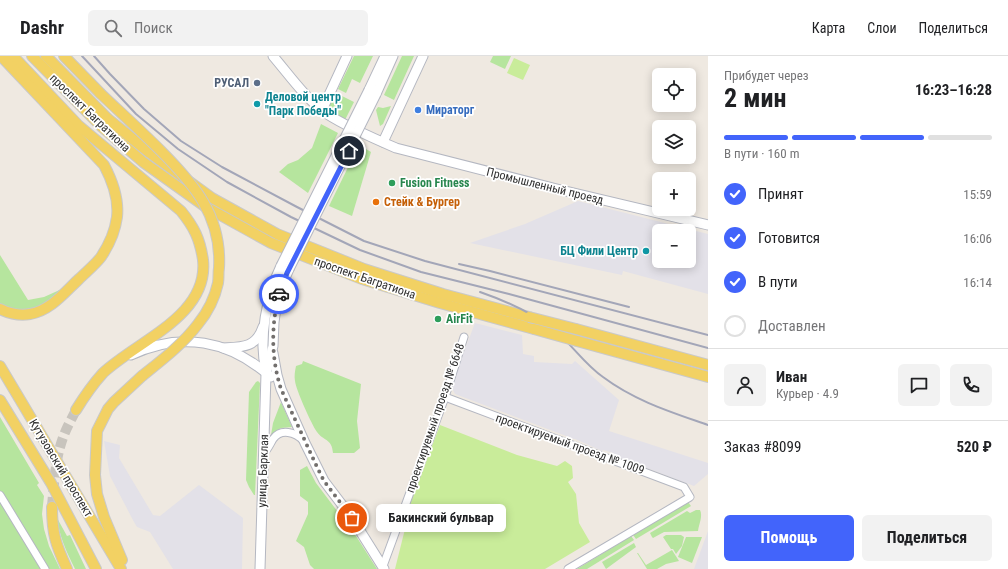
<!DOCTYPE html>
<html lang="ru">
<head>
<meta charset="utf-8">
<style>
  :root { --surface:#fff; --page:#f2f2f2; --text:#202124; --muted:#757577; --line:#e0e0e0; --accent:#4264fb }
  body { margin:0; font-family:"Roboto Condensed",sans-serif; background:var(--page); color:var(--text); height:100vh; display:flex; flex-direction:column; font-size:15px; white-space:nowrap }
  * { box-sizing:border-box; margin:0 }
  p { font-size:13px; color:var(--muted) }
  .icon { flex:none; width:22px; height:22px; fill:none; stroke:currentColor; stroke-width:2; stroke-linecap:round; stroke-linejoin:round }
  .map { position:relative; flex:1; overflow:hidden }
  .side { display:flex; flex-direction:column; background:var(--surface); width:300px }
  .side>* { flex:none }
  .buttons { position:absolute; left:652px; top:12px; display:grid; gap:8px }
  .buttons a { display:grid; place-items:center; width:44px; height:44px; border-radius:6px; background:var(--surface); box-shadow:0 2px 10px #0003; font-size:20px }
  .pin { position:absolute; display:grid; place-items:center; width:34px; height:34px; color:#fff; margin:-17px; border:2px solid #fff; border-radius:50%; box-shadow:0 1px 4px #0007 }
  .courier { position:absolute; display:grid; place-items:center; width:40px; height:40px; margin:-20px; border:3px solid #4264fb; border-radius:50%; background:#fff; color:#222; box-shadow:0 1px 5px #0007 }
  .bubble { position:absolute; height:28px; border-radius:6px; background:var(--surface); box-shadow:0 2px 10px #0003; font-size:13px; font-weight:700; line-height:28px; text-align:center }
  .head em { font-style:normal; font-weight:700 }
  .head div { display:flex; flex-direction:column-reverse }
  .head { display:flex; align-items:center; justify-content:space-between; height:68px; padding:0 16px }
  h1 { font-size:26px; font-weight:700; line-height:30px }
  .bar { display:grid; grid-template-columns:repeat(4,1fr); gap:6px 4px; align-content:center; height:48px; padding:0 16px }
  .bar i { height:5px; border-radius:3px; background:var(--line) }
  .bar .selected { background:var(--accent) }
  .bar p { grid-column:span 4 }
  .line { display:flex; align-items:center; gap:10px; padding:0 16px; border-top:1px solid var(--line) }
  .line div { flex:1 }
  .round { display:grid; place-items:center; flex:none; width:42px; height:42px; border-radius:6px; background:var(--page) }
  ol { padding:0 16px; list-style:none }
  li { display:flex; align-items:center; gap:12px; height:44px }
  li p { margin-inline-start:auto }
  li .icon { padding:4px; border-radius:50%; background:var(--accent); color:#fff; stroke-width:4 }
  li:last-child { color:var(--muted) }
  li i { width:22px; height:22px; border:2px solid var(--line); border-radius:50% }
  .cta { display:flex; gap:8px; margin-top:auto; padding:8px 16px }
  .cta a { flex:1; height:46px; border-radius:6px; background:var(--accent); color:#fff; font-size:16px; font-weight:700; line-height:46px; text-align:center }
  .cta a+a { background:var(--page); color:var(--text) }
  header { display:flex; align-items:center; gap:24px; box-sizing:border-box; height:56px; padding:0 20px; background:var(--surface); border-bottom:1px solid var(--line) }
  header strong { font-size:19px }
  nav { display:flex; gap:22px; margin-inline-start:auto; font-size:14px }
  .search { width:280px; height:36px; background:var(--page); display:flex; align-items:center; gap:10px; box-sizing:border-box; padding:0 14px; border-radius:6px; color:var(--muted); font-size:15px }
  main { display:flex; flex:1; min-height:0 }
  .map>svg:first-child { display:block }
  .industrial { fill:#e3e1e8; fill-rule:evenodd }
  .green { fill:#b6e59e }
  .pitch { fill:#c9ec9a }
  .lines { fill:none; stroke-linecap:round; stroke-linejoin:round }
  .primary-tunnel { stroke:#c8c4bd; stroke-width:10; stroke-dasharray:10 5; stroke-linecap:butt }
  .street-casing { stroke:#b4b7c1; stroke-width:9 }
  .secondary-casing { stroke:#b4b7c1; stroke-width:11 }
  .primary-casing { stroke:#c9c9c9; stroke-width:12 }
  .street { stroke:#fff; stroke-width:7 }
  .secondary { stroke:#fff; stroke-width:9 }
  .primary { stroke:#f2d163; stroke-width:10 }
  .rail { stroke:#a3a6b8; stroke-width:2 }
  .secondary-bridge-casing { stroke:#b4b7c1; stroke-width:11; stroke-linecap:butt }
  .primary-bridge-casing { stroke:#c9c9c9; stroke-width:12; stroke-linecap:butt }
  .secondary-bridge { stroke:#fff; stroke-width:9 }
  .primary-bridge { stroke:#f2d163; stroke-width:10 }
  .done { stroke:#726f6d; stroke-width:4; stroke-dasharray:0 7.2 }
  .route { stroke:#4264fb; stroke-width:5 }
  .service-dot { fill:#5c6f8a; stroke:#fff; stroke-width:1.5 }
  .culture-dot { fill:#0f9aa8; stroke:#fff; stroke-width:1.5 }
  .shop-dot { fill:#3f7fe0; stroke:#fff; stroke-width:1.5 }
  .leisure-dot { fill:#2e9e5b; stroke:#fff; stroke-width:1.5 }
  .food-dot { fill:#e8710a; stroke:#fff; stroke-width:1.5 }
  .labels { text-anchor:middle; stroke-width:3.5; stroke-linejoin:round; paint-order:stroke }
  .service-label { font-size:12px; font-weight:bold; fill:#4e5e75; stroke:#fff; text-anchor:end }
  .culture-label { font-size:12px; font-weight:bold; fill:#0d838f; stroke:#fff; text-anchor:start }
  .shop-label { font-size:12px; font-weight:bold; fill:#366cbe; stroke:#fff; text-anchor:start }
  .street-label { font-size:12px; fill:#2e2e2e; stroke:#fff }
  .leisure-label { font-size:12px; font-weight:bold; fill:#27864d; stroke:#fff; text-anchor:start }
  .food-label { font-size:12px; font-weight:bold; fill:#c56008; stroke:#fff; text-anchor:start }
</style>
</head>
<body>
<header>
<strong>Dashr</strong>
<div class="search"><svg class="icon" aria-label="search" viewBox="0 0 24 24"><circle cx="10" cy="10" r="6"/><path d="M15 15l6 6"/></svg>Поиск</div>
<nav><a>Карта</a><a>Слои</a><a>Поделиться</a></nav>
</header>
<main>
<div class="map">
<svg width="708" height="513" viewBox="0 0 708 513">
  <rect width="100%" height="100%" fill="#efe9e1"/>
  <g class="industrial">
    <path d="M578,145L708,178V238L623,215L622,219L470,187L525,168ZM659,175H689V205H659Z"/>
    <polygon points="475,267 522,279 523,298 534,300 534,306 572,308 575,305 619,344 609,375 708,407 708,418 694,430 615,400 613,397 603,394 602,395 575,383 574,383 455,338 452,332 452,327"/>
    <polygon points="104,385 120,389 119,402 153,459 160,460 199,429 243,462 242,513 173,513 150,476 137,471 134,466 110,420"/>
    <polygon points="708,475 708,513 694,513"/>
  </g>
  <g class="green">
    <polygon points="354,0 373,0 360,27 352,23 346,37 338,33"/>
    <polygon points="402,0 414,0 394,44 384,39"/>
    <polygon points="493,0 511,0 505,13 490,6"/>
    <polygon points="331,38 335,41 342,40 354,46 345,64 331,57 328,45"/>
    <polygon points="391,50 383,68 380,70 376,54 378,51 383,52"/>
    <polygon points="321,68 338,77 308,137 279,116 288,108 298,104 312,92"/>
    <polygon points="359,89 371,96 352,160 329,150"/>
    <polygon points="0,199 28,244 44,241 64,232 48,246 41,251 22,256 0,251"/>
    <path d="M303,305L361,328L357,365L360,392L354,397H333C332,382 323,385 317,376C312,369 296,334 295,325C294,320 295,315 296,310L302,308Z"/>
    <polygon points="258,325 260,327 255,439 254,439 249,431 246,424 249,336 256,326"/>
    <polygon points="281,346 292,371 281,372 271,379 273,367"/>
    <polygon points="0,361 39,427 37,429 44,440 42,458 44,473 49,490 60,513 0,513"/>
    <polygon points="307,410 316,427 356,480 377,513 314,513 310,509 304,491 296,485 308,458 308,446 300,440 300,414"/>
    <polygon points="688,446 691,450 636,483 633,479"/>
    <path d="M696,454H700C703,460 699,468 698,475L664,476L653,482L652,481L650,477L687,455L690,457Z"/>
    <path d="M57,462L67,480L70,479L86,513H75C66,495 60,482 57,462Z"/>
    <polygon points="666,479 681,479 684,481 682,490 676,498 673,493 671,493 663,481"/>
    <polygon points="631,480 634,484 587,513 577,513"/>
    <polygon points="686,481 702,481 692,507 678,501"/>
    <polygon points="634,487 636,491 606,513 602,506"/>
    <polygon points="672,494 679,505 666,508 657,513 647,513 637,497 638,497 646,509"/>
  </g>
  <g class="pitch">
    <polygon points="514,2 530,9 523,24 507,17"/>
    <polygon points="440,369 517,399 557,410 565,405 572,410 573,422 568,426 576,438 579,467 590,486 545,513 395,513 408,461 406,458"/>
  </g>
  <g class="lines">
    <path class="primary-tunnel" d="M52,451C54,427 55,402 64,379C67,371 72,362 76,354"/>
    <g class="street-casing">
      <g id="street">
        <polyline points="445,341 684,431 690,441 568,513"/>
        <path d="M264,397C268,393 270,388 273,383C281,372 295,376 304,385"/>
        <polyline points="0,439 45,513"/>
        <polyline points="383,510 445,341 464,281"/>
      </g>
    </g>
    <g class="secondary-casing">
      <g id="secondary">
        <path d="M273,0C290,20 306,43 327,58C347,71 375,83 396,92L557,133L708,169"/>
        <polyline points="369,34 385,0"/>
        <polyline points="376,38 393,0"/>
        <polyline points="322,54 347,0"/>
        <polyline points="383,86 423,0"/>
        <path d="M223,292C242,291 256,292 263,271"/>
        <polyline points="273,297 277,319 281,333 305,387 324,425 352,462 384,513"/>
        <path d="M131,299C181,275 229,284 271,321"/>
        <path d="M266,314C258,283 267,239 281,210"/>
        <polyline points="260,513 266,318 273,290 274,266 276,252 282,229 289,213"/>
      </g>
    </g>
    <g class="primary-casing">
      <g id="primary">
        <path d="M13,0L78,69L181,155C194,171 200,183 203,204C209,260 137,285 103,317C93,328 84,341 76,354"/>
        <polyline points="32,0 102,71 143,106 206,151 271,187 362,223 440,247 534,273"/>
        <polyline points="46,0 108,63 150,97 212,142 277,178 364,213 443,238 529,261"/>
        <polyline points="64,0 100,37"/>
        <path d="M0,253C10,258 19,260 30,258C50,255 65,236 79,223C86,216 95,209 101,201C109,189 115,176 117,161C119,143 112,124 104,109L1,0"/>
        <polyline points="576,273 708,309"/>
        <polyline points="577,285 708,321"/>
        <polyline points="0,310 121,513"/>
        <polyline points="0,344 51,427 96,513"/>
        <path d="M52,451C52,478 56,489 67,513"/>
        <polyline points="122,504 104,461 97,438 95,419 97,375 108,353 114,346 142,320"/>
      </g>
    </g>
    <use href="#street" class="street"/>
    <use href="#secondary" class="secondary"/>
    <use href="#primary" class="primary"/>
    <g class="rail">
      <polyline points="82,0 136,58 178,93 227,126 291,161 360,194 421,216 509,238 708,292"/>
      <polyline points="94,0 110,18 144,53 181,85 222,111 297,151 364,185 425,205 708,279"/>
      <polyline points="459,208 490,215 629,251"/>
      <path d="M480,236C506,245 531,256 553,273C571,287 584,308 603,321C635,345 671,356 708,369"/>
    </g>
    <g class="secondary-bridge-casing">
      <g id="secondary-bridge">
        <polyline points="281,210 369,34"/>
        <polyline points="289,213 376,38"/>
      </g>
    </g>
    <g class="primary-bridge-casing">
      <g id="primary-bridge">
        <path d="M100,37C120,56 140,74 160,94C194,128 222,160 219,212C218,217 219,222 218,227C215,241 207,257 198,268C183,288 162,304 142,320"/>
        <polyline points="529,261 576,273"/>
        <polyline points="534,273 577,285"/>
      </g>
    </g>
    <use href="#secondary-bridge" class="secondary-bridge"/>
    <use href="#primary-bridge" class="primary-bridge"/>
  </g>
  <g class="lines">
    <path class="done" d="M279,238C271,270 271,302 281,333L317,411L324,425L352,462"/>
    <polyline class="route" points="279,238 287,217 349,95"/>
  </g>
  <circle class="service-dot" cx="257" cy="27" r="4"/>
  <g class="culture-dot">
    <circle cx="257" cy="48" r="4"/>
    <circle cx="646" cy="195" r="4"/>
  </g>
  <circle class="shop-dot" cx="418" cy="54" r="4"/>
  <g class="leisure-dot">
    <circle cx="392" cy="127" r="4"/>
    <circle cx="438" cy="263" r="4"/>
  </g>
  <circle class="food-dot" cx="376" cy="146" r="4"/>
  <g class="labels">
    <g class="service-label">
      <text x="249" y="31">РУСАЛ</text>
    </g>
    <g class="culture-label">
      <text x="265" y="45">Деловой центр<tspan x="265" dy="14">"Парк Победы"</tspan></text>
      <text x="638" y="199" text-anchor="end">БЦ Фили Центр</text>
    </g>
    <g class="shop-label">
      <text x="426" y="58">Мираторг</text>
    </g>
    <g class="street-label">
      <text transform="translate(90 57) rotate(44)" y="4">проспект Багратиона</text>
      <text transform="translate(545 130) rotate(14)" y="4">Промышленный проезд</text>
      <text transform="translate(365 222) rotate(19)" y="4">проспект Багратиона</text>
      <text transform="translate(435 362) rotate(-71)" y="4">проектируемый проезд № 6648</text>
      <text transform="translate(570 388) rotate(20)" y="4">проектируемый проезд № 1009</text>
      <text transform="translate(61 412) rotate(59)" y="4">Кутузовский проспект</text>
      <text transform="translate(263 415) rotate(-88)" y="4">улица Барклая</text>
    </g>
    <g class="leisure-label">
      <text x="400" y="131">Fusion Fitness</text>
      <text x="446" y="267">AirFit</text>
    </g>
    <g class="food-label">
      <text x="384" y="150">Стейк &amp; Бургер</text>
    </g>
  </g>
</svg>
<div class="buttons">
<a><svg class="icon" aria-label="locate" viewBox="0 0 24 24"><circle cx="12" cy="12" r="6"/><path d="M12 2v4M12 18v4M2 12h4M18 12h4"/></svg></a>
<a><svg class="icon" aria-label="layers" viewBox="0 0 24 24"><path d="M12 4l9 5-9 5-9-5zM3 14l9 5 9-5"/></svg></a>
<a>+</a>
<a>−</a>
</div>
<div class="pin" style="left:352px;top:462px;background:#ea580c"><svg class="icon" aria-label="bag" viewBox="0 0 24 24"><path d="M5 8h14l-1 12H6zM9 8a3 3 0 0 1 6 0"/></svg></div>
<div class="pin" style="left:349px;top:95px;background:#1f2937"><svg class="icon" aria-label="home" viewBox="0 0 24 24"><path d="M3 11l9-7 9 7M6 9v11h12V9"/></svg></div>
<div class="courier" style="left:279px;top:238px"><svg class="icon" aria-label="car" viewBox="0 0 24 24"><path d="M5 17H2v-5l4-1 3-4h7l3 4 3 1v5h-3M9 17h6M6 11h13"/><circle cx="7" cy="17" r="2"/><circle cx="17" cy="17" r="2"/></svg></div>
<div class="bubble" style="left:376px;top:448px;width:130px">Бакинский бульвар</div>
</div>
<section class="side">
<div class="head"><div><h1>2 мин</h1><p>Прибудет через</p></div><em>16:23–16:28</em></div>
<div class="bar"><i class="selected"></i><i class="selected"></i><i class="selected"></i><i></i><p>В пути · 160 m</p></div>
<ol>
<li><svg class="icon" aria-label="check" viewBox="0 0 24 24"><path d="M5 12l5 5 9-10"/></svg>Принят<p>15:59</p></li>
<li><svg class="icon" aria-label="check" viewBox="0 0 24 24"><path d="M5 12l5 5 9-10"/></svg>Готовится<p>16:06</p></li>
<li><svg class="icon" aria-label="check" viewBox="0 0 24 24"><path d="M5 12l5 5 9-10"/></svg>В пути<p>16:14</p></li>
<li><i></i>Доставлен</li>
</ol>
<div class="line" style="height:72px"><a class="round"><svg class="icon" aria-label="person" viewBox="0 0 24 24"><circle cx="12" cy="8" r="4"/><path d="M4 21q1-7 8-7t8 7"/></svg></a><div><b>Иван</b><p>Курьер · 4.9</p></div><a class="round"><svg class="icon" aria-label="chat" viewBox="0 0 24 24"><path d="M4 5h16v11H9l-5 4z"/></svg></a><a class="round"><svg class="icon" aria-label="phone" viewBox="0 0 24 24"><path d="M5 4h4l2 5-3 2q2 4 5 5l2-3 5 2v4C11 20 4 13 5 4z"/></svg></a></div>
<div class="line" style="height:52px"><div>Заказ #8099</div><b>520 ₽</b></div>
<div class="cta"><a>Помощь</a><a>Поделиться</a></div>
</section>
</main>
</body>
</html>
